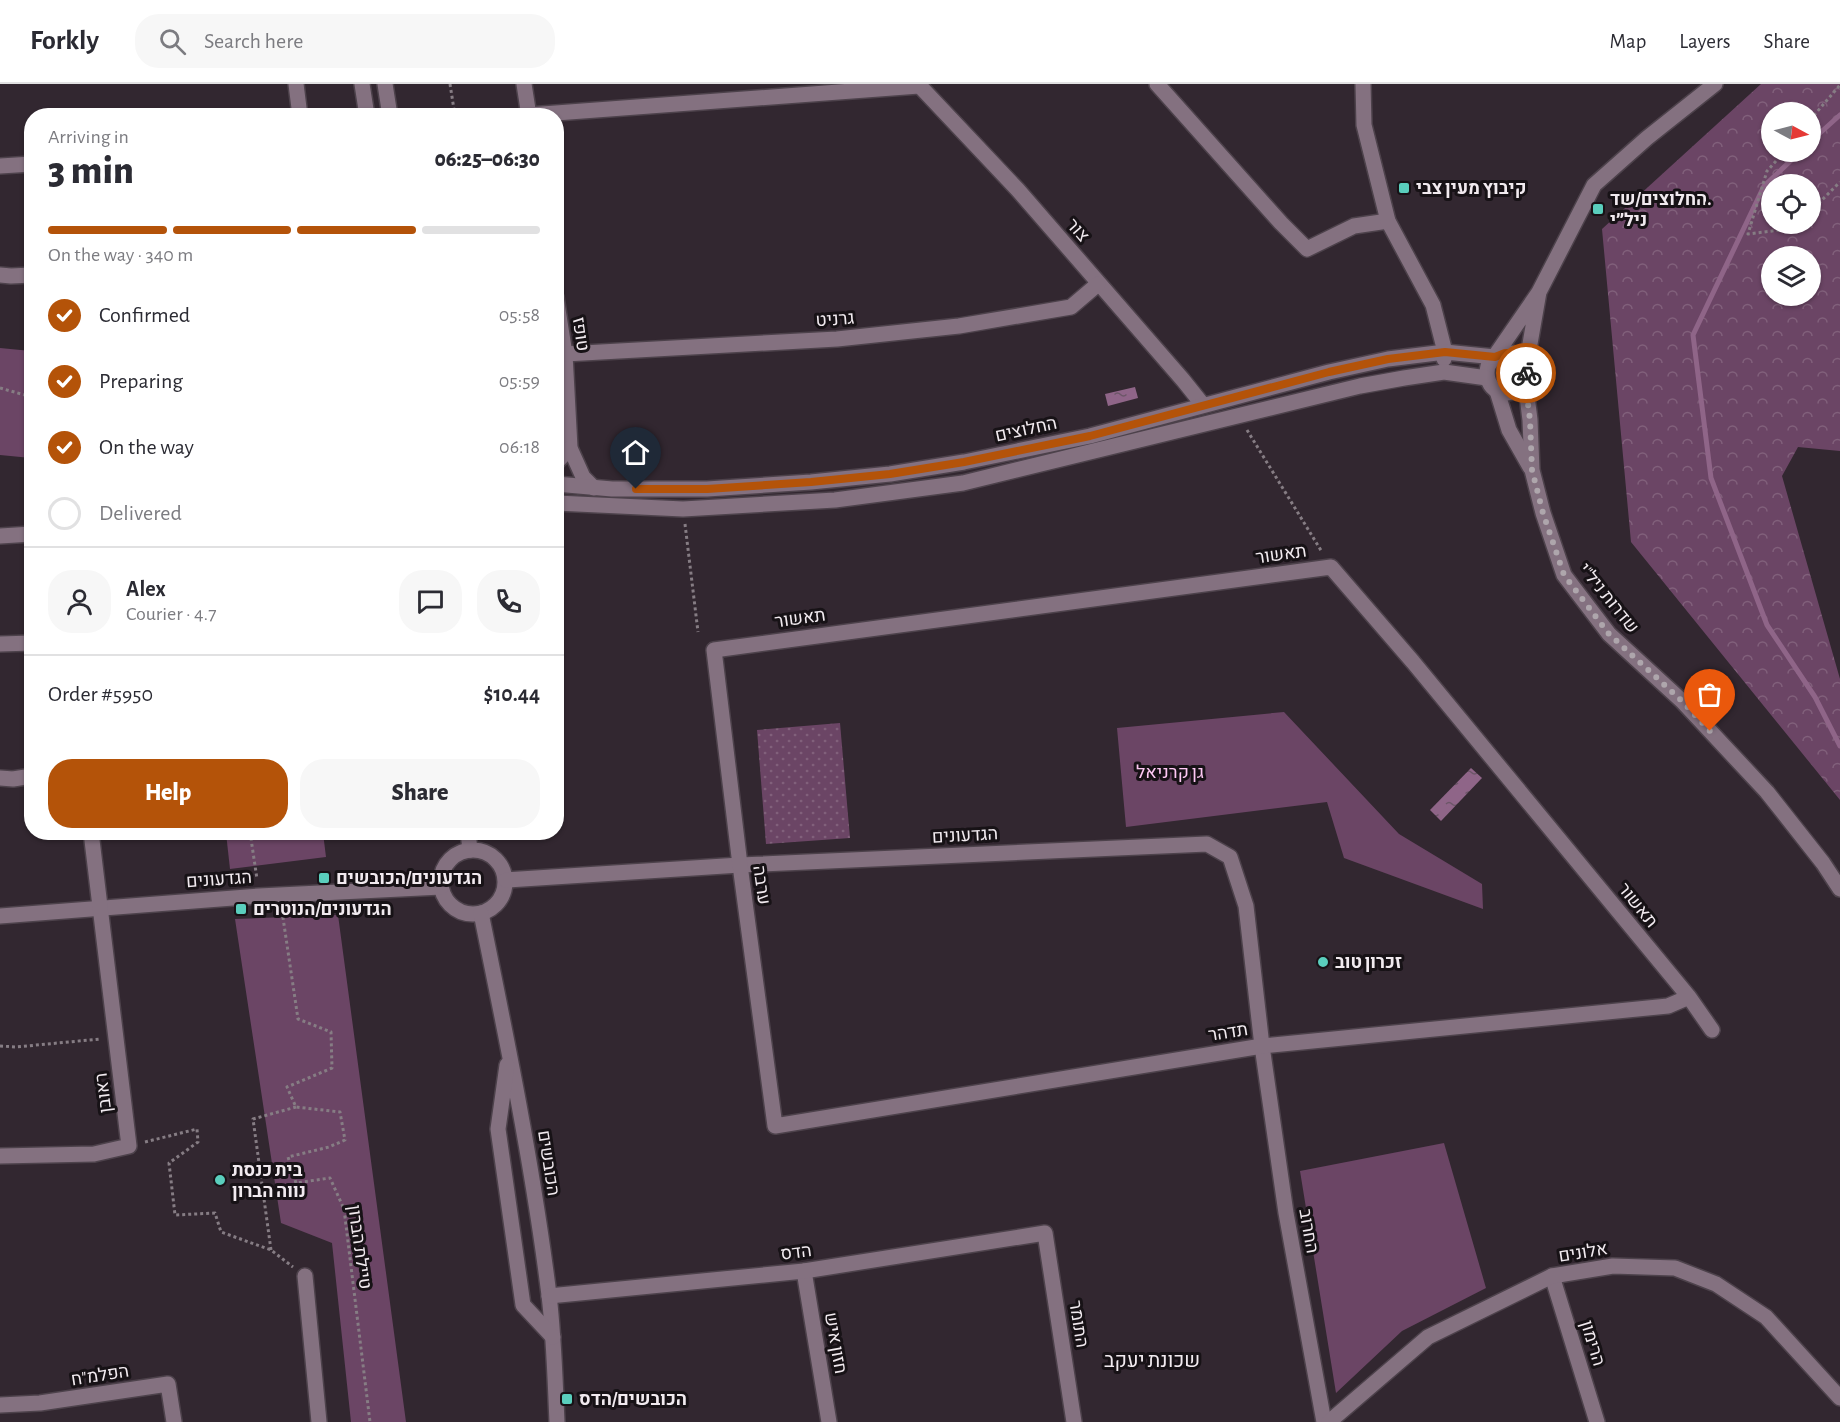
<!DOCTYPE html>
<html lang="en">
<head>
<meta charset="utf-8">
<style>
  :root { --surface:#fff; --page:#f7f7f7; --text:#2b2b33; --muted:#7c7c81; --line:#e1e1e2; --accent:#b45309 }
  body { margin:0; font-family:"Alegreya Sans",Heebo,sans-serif; background:var(--page); color:var(--text); height:100vh; display:flex; flex-direction:column; font-size:22px; white-space:nowrap }
  * { box-sizing:border-box; margin:0 }
  p { font-size:20px; color:var(--muted) }
  .icon { flex:none; width:33px; height:33px; fill:none; stroke:currentColor; stroke-width:2; stroke-linecap:round; stroke-linejoin:round }
  .map { position:relative; flex:1; overflow:hidden }
  .side { position:absolute; left:24px; top:24px; width:540px; height:732px; display:flex; flex-direction:column; background:var(--surface); border-radius:24px; box-shadow:0 2px 4px #0004 }
  .side>* { flex:none }
  .needle { width:39px; rotate:97deg }
  .fabs { position:absolute; left:1761px; top:18px; display:grid; gap:12px }
  .fabs a { display:grid; place-items:center; width:60px; height:60px; border-radius:50%; background:var(--surface); box-shadow:0 2px 4px #0004; font-size:30px }
  .pin { position:absolute; display:grid; place-items:center; width:51px; height:51px; color:#fff; margin:-62px -26px; border-radius:50% 50% 50% 0; rotate:-45deg; box-shadow:0 0 6px #0007 }
  .pin .icon { rotate:45deg }
  .courier { position:absolute; display:grid; place-items:center; width:60px; height:60px; margin:-30px; border:4px solid #b45309; border-radius:50%; background:#fff; color:#222; box-shadow:0 2px 8px #0007 }
  .head em { font-style:normal; font-weight:800 }
  .head div { display:flex; flex-direction:column-reverse }
  .head { display:flex; align-items:center; justify-content:space-between; height:102px; padding:0 24px }
  h1 { font-size:39px; font-weight:800; line-height:45px }
  .bar { display:grid; grid-template-columns:repeat(4,1fr); gap:9px 6px; align-content:center; height:72px; padding:0 24px }
  .bar i { height:8px; border-radius:4px; background:var(--line) }
  .bar .current { background:var(--accent) }
  .bar p { grid-column:span 4 }
  .line { display:flex; align-items:center; gap:15px; padding:0 24px; border-top:2px solid var(--line) }
  .line div { flex:1 }
  .round { display:grid; place-items:center; flex:none; width:63px; height:63px; border-radius:24px; background:var(--page) }
  ol { padding:0 24px; list-style:none }
  li { display:flex; align-items:center; gap:18px; height:66px }
  li p { margin-inline-start:auto }
  li .icon { padding:6px; border-radius:50%; background:var(--accent); color:#fff; stroke-width:4 }
  li:last-child { color:var(--muted) }
  li i { width:33px; height:33px; border:3px solid var(--line); border-radius:50% }
  .action { display:flex; gap:12px; margin-top:auto; padding:12px 24px }
  .action a { flex:1; height:69px; border-radius:24px; background:var(--accent); color:#fff; font-size:24px; font-weight:800; line-height:69px; text-align:center }
  .action a+a { background:var(--page); color:var(--text) }
  header { display:flex; align-items:center; gap:36px; box-sizing:border-box; height:84px; padding:0 30px; background:var(--surface); border-bottom:2px solid var(--line) }
  header strong { font-size:28px }
  nav { display:flex; gap:33px; margin-inline-start:auto; font-size:21px }
  .search { width:420px; height:54px; background:var(--page); display:flex; align-items:center; gap:15px; box-sizing:border-box; padding:0 21px; border-radius:24px; color:var(--muted); font-size:22px }
  .map>svg:first-child { display:block }
  .grass { fill:url(#grass-dots) }
  .forest { fill:url(#forest-crowns); fill-rule:evenodd }
  .green { fill:#6b4565 }
  .water { fill:url(#water-ripples) }
  .lines { fill:none; stroke-linecap:round; stroke-linejoin:round }
  .stream { stroke:#8f6588; stroke-width:5 }
  .minor-casing { stroke:#4d424b; stroke-width:18 }
  .path { stroke:#867d84; stroke-width:3; stroke-dasharray:3 3; stroke-linecap:butt }
  .minor { stroke:#847180; stroke-width:15 }
  .done { stroke:#aea6ac; stroke-width:6; stroke-dasharray:0 10.8 }
  .route { stroke:#b45309; stroke-width:8 }
  .poi-dot { fill:#5acebd; stroke:#171216; stroke-width:2 }
  .labels { text-anchor:middle; stroke-width:6; stroke-linejoin:round; paint-order:stroke }
  .poi-label { font-size:18px; font-weight:bold; fill:#f1eaef; stroke:#171216; text-anchor:start }
  .street-label { font-size:18px; fill:#f1eaef; stroke:#171216 }
  .park-label { font-size:18px; fill:#fec8f4; stroke:#171216 }
  .neighbourhood-label { font-size:20px; fill:#f1eaef; stroke:#171216 }
</style>
</head>
<body>
<header>
<strong>Forkly</strong>
<div class="search"><svg class="icon" aria-label="search" viewBox="0 0 24 24"><circle cx="10" cy="10" r="6"/><path d="M15 15l6 6"/></svg>Search here</div>
<nav><a>Map</a><a>Layers</a><a>Share</a></nav>
</header>
<div class="map">
<svg width="1840" height="1338" viewBox="0 0 1840 1338">
  <defs>
    <pattern id="grass-dots" width="8" height="8" patternUnits="userSpaceOnUse" patternTransform="scale(1.5)"><rect width="8" height="8" fill="#6b4565"/><path d="M2 2h.1M6 6h.1" fill="none" stroke="#81607b" stroke-width="1.8" stroke-linecap="round"/></pattern>
    <pattern id="forest-crowns" width="20" height="18" patternUnits="userSpaceOnUse" patternTransform="scale(1.5)"><rect width="20" height="18" fill="#6b4565"/><path d="M2 6a3 3 0 1 1 6 0M12 15a3 3 0 1 1 6 0" fill="none" stroke="#81607b"/></pattern>
    <pattern id="water-ripples" width="26" height="14" patternUnits="userSpaceOnUse" patternTransform="scale(1.5)"><rect width="26" height="14" fill="#8f6588"/><path d="M2 4q2-2 4 0t4 0M15 11q2-2 4 0t4 0" fill="none" stroke="#6c5668"/></pattern>
  </defs>
  <rect width="100%" height="100%" fill="#322730"/>
  <polygon class="grass" points="840,639 850,754 766,760 757,646"/>
  <path class="forest" d="M1761,0H1840V367L1798,363L1782,392L1840,595V716L1631,458L1602,145ZM1772,28H1810V68H1772ZM1772,100H1810V140H1772ZM1772,172H1810V212H1772Z"/>
  <g class="green">
    <polygon points="0,264 31,267 31,374 0,371"/>
    <polygon points="1284,628 1399,750 1482,800 1483,825 1344,774 1327,718 1126,743 1117,644"/>
    <polygon points="226,749 323,749 326,773 230,785"/>
    <polygon points="338,831 406,1338 351,1338 332,1159 281,1139 235,835"/>
    <polygon points="1444,1059 1486,1204 1402,1247 1336,1309 1300,1087"/>
  </g>
  <g class="water">
    <polygon points="1135,303 1138,314 1108,322 1105,310"/>
    <polygon points="1471,684 1482,694 1441,737 1430,726"/>
  </g>
  <g class="lines">
    <g class="stream">
      <polyline points="1810,58 1840,31"/>
      <polyline points="1800,68 1764,102 1693,251 1711,394 1767,541 1815,613 1840,662"/>
    </g>
    <g class="minor-casing">
      <g id="minor">
        <polyline points="296,0 300,32"/>
        <polyline points="362,0 367,32"/>
        <polyline points="385,0 390,32"/>
        <polyline points="524,0 529,32"/>
        <polyline points="918,0 1018,106 1183,296 1203,321"/>
        <polyline points="1157,0 1281,139 1307,165 1354,142 1388,137"/>
        <polyline points="1363,0 1364,41 1388,137 1433,221 1445,268 1444,275"/>
        <polyline points="529,31 919,2"/>
        <polyline points="0,82 32,80"/>
        <polyline points="0,191 11,192 32,191"/>
        <path d="M1539,208L1523,300C1508,319 1482,306 1488,282L1539,208L1594,101L1647,54L1715,0"/>
        <polyline points="556,213 565,270 570,364 583,393 594,404"/>
        <polyline points="565,270 837,255 959,242 1071,223 1098,200"/>
        <polyline points="1525,296 1530,336 1532,386 1543,429 1564,491 1609,550 1682,617 1767,708 1823,779 1840,805"/>
        <polyline points="1497,307 1509,346 1530,383"/>
        <polyline points="556,379 570,364"/>
        <polyline points="556,400 612,405 707,405 811,398 890,390 964,378 1090,352 1329,288 1388,275 1445,268 1495,273 1512,269 1521,276 1526,287"/>
        <polyline points="556,419 683,425 835,416 963,399 1360,302 1404,294 1444,288 1487,294"/>
        <polyline points="0,452 32,450"/>
        <polyline points="0,560 32,559"/>
        <polyline points="0,694 13,695 32,692"/>
        <polyline points="468,748 470,766"/>
        <circle cx="473" cy="798" r="32"/>
        <polyline points="506,796 740,781 1207,760 1230,773 1246,822 1262,962 1286,1129 1324,1338"/>
        <path d="M481,829C507,956 533,1083 549,1211C554,1253 555,1296 557,1338"/>
        <polyline points="0,832 259,812 441,803"/>
        <polyline points="1689,913 1668,922 1262,962 775,1042 740,781 714,566 1331,483 1413,578 1689,913 1712,946"/>
        <polyline points="507,981 498,1045 523,1221 553,1253"/>
        <polyline points="0,1072 94,1070 129,1062 91,748"/>
        <polyline points="804,1187 829,1338"/>
        <polyline points="305,1192 319,1338"/>
        <polyline points="1552,1192 1597,1338"/>
        <polyline points="549,1212 804,1187 1045,1149 1074,1338"/>
        <polyline points="0,1321 40,1319 168,1300 174,1338"/>
        <polyline points="1329,1338 1428,1253 1552,1192 1613,1182 1675,1184 1716,1200 1766,1233 1840,1314"/>
      </g>
    </g>
    <g class="path">
      <polyline points="450,0 455,32"/>
      <polyline points="1810,36 1840,1"/>
      <polyline points="1784,68 1767,87 1748,150 1796,144 1800,140"/>
      <polyline points="1810,128 1840,98"/>
      <polyline points="0,304 32,313"/>
      <polyline points="1247,346 1322,468"/>
      <polyline points="685,440 698,548"/>
      <polyline points="250,748 257,795"/>
      <polyline points="282,827 298,935 331,948 332,984 287,1003 296,1023 340,1028 345,1056 329,1063 288,1073 296,1099 330,1094 344,1125 370,1338"/>
      <polyline points="0,962 16,963 100,955"/>
      <polyline points="145,1058 197,1045 198,1058 169,1079 175,1131 215,1129 221,1148 271,1166 293,1183"/>
      <polyline points="271,1166 253,1035 296,1023"/>
    </g>
    <use href="#minor" class="minor"/>
  </g>
  <g class="lines">
    <polyline class="done" points="1526,289 1525,296 1530,336 1532,386 1543,429 1564,491 1609,550 1682,617 1710,647"/>
    <polyline class="route" points="636,405 707,405 811,398 890,390 964,378 1090,352 1329,288 1388,275 1445,268 1495,273 1505,269 1512,269 1521,276 1526,289"/>
  </g>
  <g class="poi-dot">
    <rect x="1398" y="98" width="12" height="12" rx="3"/>
    <rect x="1592" y="119" width="12" height="12" rx="3"/>
    <rect x="318" y="788" width="12" height="12" rx="3"/>
    <rect x="235" y="819" width="12" height="12" rx="3"/>
    <circle cx="1323" cy="878" r="6"/>
    <circle cx="220" cy="1096" r="6"/>
    <rect x="561" y="1309" width="12" height="12" rx="3"/>
  </g>
  <g class="labels">
    <g class="poi-label">
      <text x="1416" y="110">קיבוץ מעין צבי</text>
      <text x="1610" y="121">החלוצים/שד.<tspan x="1610" dy="21">ניל״י</tspan></text>
      <text x="336" y="800">הגדעונים/הכובשים</text>
      <text x="253" y="831">הגדעונים/הנוטרים</text>
      <text x="1335" y="884">זכרון טוב</text>
      <text x="232" y="1092">בית כנסת<tspan x="232" dy="21">נווה הברון</tspan></text>
      <text x="579" y="1321">הכובשים/הדס</text>
    </g>
    <g class="street-label">
      <text transform="translate(1078 146) rotate(49)" y="6">צור</text>
      <text transform="translate(835 235) rotate(-4)" y="6">גרניט</text>
      <text transform="translate(581 250) rotate(82)" y="6">טופז</text>
      <text transform="translate(1026 345) rotate(-12)" y="6">החלוצים</text>
      <text transform="translate(1281 470) rotate(-8)" y="6">תאשור</text>
      <text transform="translate(1609 514) rotate(51)" y="6">שדרות ניל"י</text>
      <text transform="translate(800 534) rotate(-8)" y="6">תאשור</text>
      <text transform="translate(965 751) rotate(-3)" y="6">הגדעונים</text>
      <text transform="translate(219 795) rotate(-4)" y="6">הגדעונים</text>
      <text transform="translate(762 801) rotate(82)" y="6">ערבה</text>
      <text transform="translate(1638 821) rotate(51)" y="6">תאשור</text>
      <text transform="translate(1228 948) rotate(-9)" y="6">תדהר</text>
      <text transform="translate(103 1009) rotate(-97)" y="6">ראובן</text>
      <text transform="translate(549 1079) rotate(81)" y="6">הכובשים</text>
      <text transform="translate(1309 1147) rotate(80)" y="6">החרוב</text>
      <text transform="translate(360 1163) rotate(82)" y="6">טיילת הברון</text>
      <text transform="translate(796 1168) rotate(-7)" y="6">הדס</text>
      <text transform="translate(1583 1168) rotate(-9)" y="6">אלונים</text>
      <text transform="translate(1079 1240) rotate(81)" y="6">התומר</text>
      <text transform="translate(836 1259) rotate(80)" y="6">חזון איש</text>
      <text transform="translate(1593 1259) rotate(73)" y="6">הרימון</text>
      <text transform="translate(100 1291) rotate(-9)" y="6">הפלמ"ח</text>
    </g>
    <g class="park-label">
      <text x="1170" y="694">גן קרניאל</text>
    </g>
    <g class="neighbourhood-label">
      <text x="1152" y="1283">שכונת יעקב</text>
    </g>
  </g>
</svg>
<div class="fabs">
<a><svg class="needle" viewBox="-14 -14 28 28"><path d="M0-13l5 13h-10z" fill="#e53935"/><path d="M0 13l5-13h-10z" fill="#7c7c81"/></svg></a>
<a><svg class="icon" aria-label="locate" viewBox="0 0 24 24"><circle cx="12" cy="12" r="6"/><path d="M12 2v4M12 18v4M2 12h4M18 12h4"/></svg></a>
<a><svg class="icon" aria-label="layers" viewBox="0 0 24 24"><path d="M12 4l9 5-9 5-9-5zM3 14l9 5 9-5"/></svg></a>
</div>
<div class="pin" style="left:1710px;top:647px;background:#ea580c"><svg class="icon" aria-label="bag" viewBox="0 0 24 24"><path d="M5 8h14l-1 12H6zM9 8a3 3 0 0 1 6 0"/></svg></div>
<div class="pin" style="left:636px;top:405px;background:#1f2937"><svg class="icon" aria-label="home" viewBox="0 0 24 24"><path d="M3 11l9-7 9 7M6 9v11h12V9"/></svg></div>
<div class="courier" style="left:1526px;top:289px"><svg class="icon" aria-label="bike" viewBox="0 0 24 24"><circle cx="6" cy="16" r="4"/><circle cx="18" cy="16" r="4"/><path d="M6 16l4-8h5l3 8M10 8l3 8H6M13 5h3"/></svg></div>
<section class="side">
<div class="head"><div><h1>3 min</h1><p>Arriving in</p></div><em>06:25–06:30</em></div>
<div class="bar"><i class="current"></i><i class="current"></i><i class="current"></i><i></i><p>On the way · 340 m</p></div>
<ol>
<li><svg class="icon" aria-label="check" viewBox="0 0 24 24"><path d="M5 12l5 5 9-10"/></svg>Confirmed<p>05:58</p></li>
<li><svg class="icon" aria-label="check" viewBox="0 0 24 24"><path d="M5 12l5 5 9-10"/></svg>Preparing<p>05:59</p></li>
<li><svg class="icon" aria-label="check" viewBox="0 0 24 24"><path d="M5 12l5 5 9-10"/></svg>On the way<p>06:18</p></li>
<li><i></i>Delivered</li>
</ol>
<div class="line" style="height:108px"><a class="round"><svg class="icon" aria-label="person" viewBox="0 0 24 24"><circle cx="12" cy="8" r="4"/><path d="M4 21q1-7 8-7t8 7"/></svg></a><div><b>Alex</b><p>Courier · 4.7</p></div><a class="round"><svg class="icon" aria-label="chat" viewBox="0 0 24 24"><path d="M4 5h16v11H9l-5 4z"/></svg></a><a class="round"><svg class="icon" aria-label="phone" viewBox="0 0 24 24"><path d="M5 4h4l2 5-3 2q2 4 5 5l2-3 5 2v4C11 20 4 13 5 4z"/></svg></a></div>
<div class="line" style="height:78px"><div>Order #5950</div><b>$10.44</b></div>
<div class="action"><a>Help</a><a>Share</a></div>
</section>
</div>
</body>
</html>
